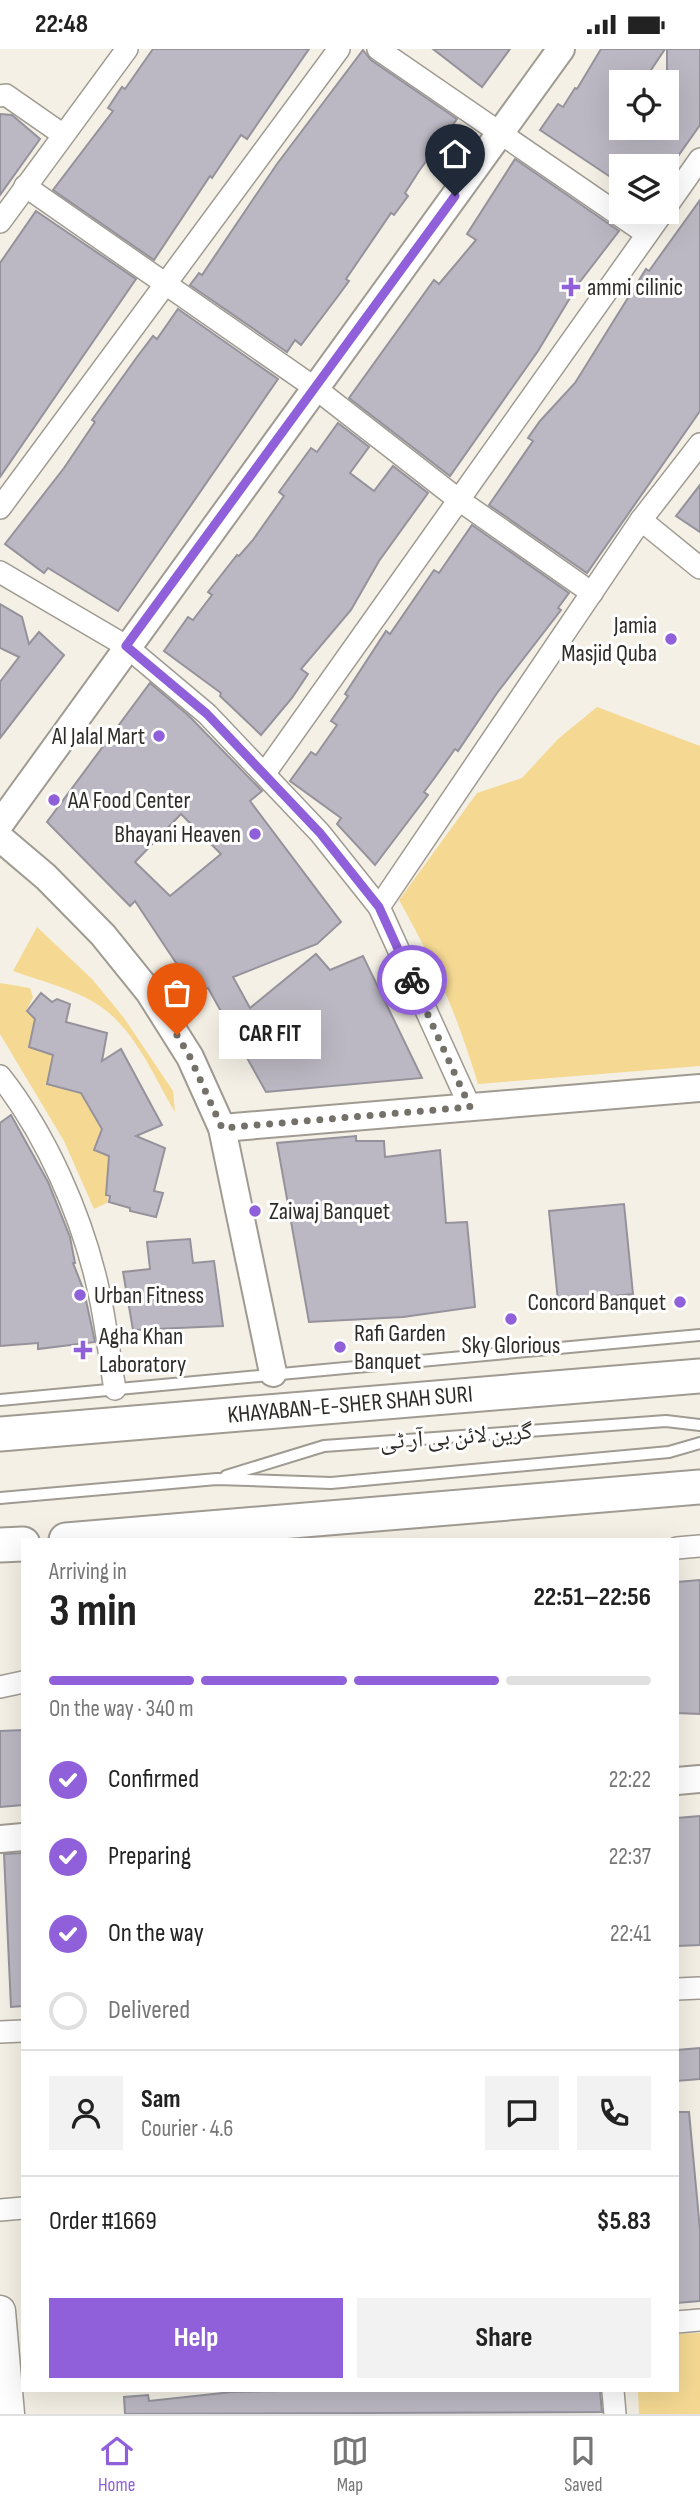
<!DOCTYPE html>
<html lang="en">
<head>
<meta charset="utf-8">
<style>
  :root { --surface:#fff; --page:#f2f2f2; --text:#222; --muted:#767676; --line:#e0e0e0; --accent:#9060da }
  body { margin:0; font-family:"Sofia Sans Condensed","Noto Naskh Arabic",sans-serif; background:var(--page); color:var(--text); height:100vh; display:flex; flex-direction:column; font-size:26px; white-space:nowrap }
  * { box-sizing:border-box; margin:0 }
  p { font-size:23px; color:var(--muted) }
  .icon { flex:none; width:38px; height:38px; fill:none; stroke:currentColor; stroke-width:2; stroke-linecap:round; stroke-linejoin:round }
  .map { position:relative; flex:1; overflow:hidden }
  .details { position:absolute; left:21px; top:1489px; width:658px; height:854px; display:flex; flex-direction:column; background:var(--surface); border-radius:0px; box-shadow:0 7px 28px #0002 }
  .details>* { flex:none }
  .buttons { position:absolute; left:609px; top:21px; display:grid; gap:14px }
  .buttons a { display:grid; place-items:center; width:70px; height:70px; border-radius:0px; background:var(--surface); box-shadow:0 7px 28px #0002; font-size:35px }
  .pin { position:absolute; display:grid; place-items:center; width:60px; height:60px; color:#fff; margin:-72px -30px; border-radius:50% 50% 50% 0; rotate:-45deg; box-shadow:0 0 7px #0007 }
  .pin .icon { rotate:45deg }
  .courier { position:absolute; display:grid; place-items:center; width:70px; height:70px; margin:-35px; border:5px solid #9060da; border-radius:50%; background:#fff; color:#222; box-shadow:0 2px 9px #0007 }
  .bubble { position:absolute; height:49px; border-radius:0px; background:var(--surface); box-shadow:0 7px 28px #0002; font-size:23px; font-weight:700; line-height:49px; text-align:center }
  .headline em { font-style:normal; font-weight:700 }
  .headline div { display:flex; flex-direction:column-reverse }
  .headline { display:flex; align-items:center; justify-content:space-between; height:119px; padding:0 28px }
  h1 { font-size:46px; font-weight:700; line-height:52px }
  .bar { display:grid; grid-template-columns:repeat(4,1fr); gap:10px 7px; align-content:center; height:84px; padding:0 28px }
  .bar i { height:9px; border-radius:5px; background:var(--line) }
  .bar .active { background:var(--accent) }
  .bar p { grid-column:span 4 }
  .line { display:flex; align-items:center; gap:18px; padding:0 28px; border-top:2px solid var(--line) }
  .line div { flex:1 }
  .round { display:grid; place-items:center; flex:none; width:74px; height:74px; border-radius:0px; background:var(--page) }
  ol { padding:0 28px; list-style:none }
  li { display:flex; align-items:center; gap:21px; height:77px }
  li p { margin-inline-start:auto }
  li .icon { padding:7px; border-radius:50%; background:var(--accent); color:#fff; stroke-width:4 }
  li:last-child { color:var(--muted) }
  li i { width:38px; height:38px; border:4px solid var(--line); border-radius:50% }
  .cta { display:flex; gap:14px; margin-top:auto; padding:14px 28px }
  .cta a { flex:1; height:80px; border-radius:0px; background:var(--accent); color:#fff; font-size:28px; font-weight:700; line-height:80px; text-align:center }
  .cta a+a { background:var(--page); color:var(--text) }
  .status { display:flex; justify-content:space-between; align-items:center; height:49px; padding:0 35px; background:var(--surface); direction:ltr }
  .status svg { height:19px; fill:currentColor }
  .dock { display:flex; justify-content:space-around; align-items:center; height:98px; border-top:2px solid var(--line); background:var(--surface); font-size:19px; color:var(--muted) }
  .dock a { display:grid; justify-items:center; gap:4px }
  .dock .active { color:var(--accent) }
  .map>svg:first-child { display:block }
  .green { fill:#f5d993 }
  .building { fill:#bbb8c3; stroke:#95929c; stroke-width:2; fill-rule:evenodd }
  .lines { fill:none; stroke-linecap:round; stroke-linejoin:round }
  .service-casing { stroke:#a09b92; stroke-width:14 }
  .minor-casing { stroke:#a09b92; stroke-width:24 }
  .tertiary-casing { stroke:#a09b92; stroke-width:30 }
  .secondary-casing { stroke:#a09b92; stroke-width:33 }
  .primary-casing { stroke:#a09b92; stroke-width:37 }
  .service { stroke:#fff; stroke-width:10 }
  .minor { stroke:#fff; stroke-width:21 }
  .tertiary { stroke:#fff; stroke-width:26 }
  .secondary { stroke:#fff; stroke-width:30 }
  .primary { stroke:#fff; stroke-width:33 }
  .done { stroke:#73716a; stroke-width:7; stroke-dasharray:0 12.6 }
  .route { stroke:#9060da; stroke-width:9 }
  .poi-dot { fill:#9060da; stroke:#fff; stroke-width:2.5 }
  .labels { text-anchor:middle; stroke-width:6; stroke-linejoin:round; paint-order:stroke }
  .poi-label { font-size:24px; fill:#2e2c28; stroke:#fff; text-anchor:start }
  .street-label { font-size:24px; fill:#2e2c28; stroke:#fff }
</style>
</head>
<body>
<div class="status"><b>22:48</b><svg viewBox="0 0 49 12"><path d="M0 12V9h3v3zM5 12V6h3v6zM10 12V3h3v9zM15 12V0h3v12zM26 1h20v11H26zM47 4h2v5h-2z"/></svg></div>
<div class="map">
<svg width="700" height="2365" viewBox="0 0 700 2365">
  <rect width="100%" height="100%" fill="#f4f0e5"/>
  <g class="green">
    <path d="M597,658L700,697V1017L478,1035C457,965 435,915 399,851L477,744L522,729L558,690Z"/>
    <path d="M37,878L92,930L124,969L173,1042L175,1063C154,1028 137,985 104,960C79,941 43,933 13,922Z"/>
    <polygon points="0,934 30,939 33,948 26,962 35,970 29,998 53,1006 47,1035 86,1045 85,1051 102,1081 94,1101 109,1107 106,1146 109,1153 94,1160 64,1092 0,985"/>
    <polygon points="700,2284 700,2365 639,2365 638,2342 677,2342 677,2285"/>
  </g>
  <g class="building">
    <polygon points="153,0 309,0 247,90 241,86 212,129 210,127 154,211 53,141 113,62 108,59 122,38 125,40"/>
    <polygon points="433,0 510,0 482,38"/>
    <polygon points="601,0 665,0 643,33 621,33 621,79 667,79 667,0 700,0 700,76 671,117 621,117 621,135 540,81 558,55 563,58 575,39 577,40"/>
    <polygon points="363,1 371,11 457,70 419,122 405,144 408,147 394,166 391,164 346,230 349,232 338,247 301,296 295,291 287,303 190,236 199,224 202,226 277,115"/>
    <polygon points="0,65 12,66 40,90 0,146"/>
    <polygon points="515,110 619,182 579,234 538,302 450,427 349,349 434,231 439,235 476,191 467,185"/>
    <polygon points="700,151 700,362 587,524 489,456 533,392 528,389 540,372 575,334 646,220 649,222"/>
    <polygon points="36,162 136,230 0,428 0,214"/>
    <polygon points="178,260 278,330 118,562 48,519 44,524 5,495 64,419 95,373 92,371 137,308 153,287 157,290"/>
    <polygon points="338,374 369,398 350,424 374,442 393,417 428,444 379,512 351,561 301,620 308,625 292,649 261,686 220,647 221,644 164,602 188,568 193,571 212,546 208,543 237,506 239,507 253,491 284,447 279,443 311,399 317,403"/>
    <polygon points="700,436 700,483 676,467"/>
    <polygon points="472,476 569,544 558,559 561,561 497,644 458,702 455,700 433,731 424,743 428,746 375,816 337,775 341,769 290,732 311,703 316,706 337,676 331,672 348,647 345,645 386,582 390,585 434,521 439,524"/>
    <polygon points="0,555 22,568 29,595 39,583 64,606 0,689 0,633 19,608 0,599"/>
    <path d="M150,634L188,666L262,742L250,752L341,873L317,895L233,928L250,959L316,905L330,921L363,907L422,1029L266,1043L208,939L196,944L135,852L130,857L47,773ZM181,765L221,805L170,847L135,813Z"/>
    <polygon points="41,944 52,953 57,950 70,955 66,973 107,984 102,1012 121,1000 162,1076 136,1087 165,1099 154,1142 163,1144 156,1168 130,1162 130,1159 109,1153 110,1147 106,1146 109,1107 94,1101 102,1080 81,1044 47,1035 53,1006 29,998 35,970 27,962"/>
    <polygon points="11,1066 48,1133 70,1188 75,1214 73,1214 84,1242 95,1293 38,1300 38,1294 0,1297 0,1074"/>
    <polygon points="356,1087 356,1092 384,1092 385,1108 440,1101 446,1174 467,1173 475,1258 403,1268 309,1273 277,1094"/>
    <polygon points="624,1155 633,1245 558,1252 549,1162"/>
    <polygon points="190,1190 193,1214 214,1212 223,1277 133,1281 123,1223 150,1220 147,1193"/>
    <polygon points="700,1531 700,1665 677,1664 677,1533"/>
    <polygon points="23,1681 23,1756 0,1758 0,1682"/>
    <polygon points="700,1767 700,1896 678,1897 677,1769"/>
    <polygon points="23,1804 23,1957 11,1958 4,1805"/>
    <polygon points="700,1999 700,2030 677,2032 677,2001"/>
    <polygon points="677,2063 689,2063 700,2181 700,2252 677,2254"/>
    <polygon points="282,2342 600,2342 602,2363 125,2365 124,2348 148,2346 149,2352 232,2343"/>
  </g>
  <g class="lines">
    <g class="service-casing">
      <g id="service">
        <polyline points="0,1351 700,1286"/>
        <polyline points="226,1427 324,1397 666,1372 700,1376"/>
        <polyline points="0,1449 217,1430 331,1434 669,1403 700,1394"/>
      </g>
    </g>
    <g class="minor-casing">
      <g id="minor">
        <polyline points="378,0 647,185"/>
        <polyline points="0,47 6,46 62,85"/>
        <polyline points="25,137 315,339 459,451 592,544"/>
        <polyline points="667,157 700,110"/>
        <polyline points="0,173 127,0"/>
        <polyline points="0,459 339,0"/>
        <polyline points="641,471 700,519"/>
        <polyline points="0,523 126,597 207,665 320,784 379,858 470,1058"/>
        <polyline points="265,724 663,163"/>
        <polyline points="379,858 641,471 700,395"/>
        <path d="M0,1027C46,1085 82,1167 98,1239C106,1272 109,1307 115,1340"/>
        <polyline points="677,1499 700,1497"/>
        <polyline points="0,1638 23,1633"/>
        <polyline points="677,1940 700,1939"/>
        <polyline points="0,1983 23,1982"/>
        <polyline points="0,2161 23,2159"/>
        <polyline points="677,2273 700,2271"/>
        <polyline points="613,2342 615,2365"/>
      </g>
    </g>
    <g class="tertiary-casing">
      <g id="tertiary">
        <polyline points="0,775 561,0"/>
        <polyline points="0,789 46,828 103,886 149,943 190,1008 222,1079 273,1324"/>
        <polyline points="222,1079 700,1039"/>
        <polyline points="677,1732 700,1730"/>
        <polyline points="0,1790 23,1788"/>
      </g>
    </g>
    <g class="secondary-casing">
      <polyline id="secondary" points="0,2262 9,2365"/>
    </g>
    <g class="primary-casing">
      <g id="primary">
        <polyline points="0,1385 700,1327"/>
        <polyline points="66,1491 700,1438"/>
        <polyline points="0,1496 23,1495"/>
      </g>
    </g>
    <use href="#service" class="service"/>
    <use href="#minor" class="minor"/>
    <use href="#tertiary" class="tertiary"/>
    <use href="#secondary" class="secondary"/>
    <use href="#primary" class="primary"/>
  </g>
  <g class="lines">
    <polyline class="done" points="177,986 190,1008 222,1079 470,1058 412,931"/>
    <polyline class="route" points="412,931 379,858 320,784 207,665 126,597 455,147"/>
  </g>
  <g class="poi-dot">
    <path d="M567.5 227.5h7v7h7v7h-7v7h-7v-7h-7v-7h7z"/>
    <circle cx="671" cy="590" r="7"/>
    <circle cx="159" cy="687" r="7"/>
    <circle cx="54" cy="751" r="7"/>
    <circle cx="255" cy="785" r="7"/>
    <circle cx="255" cy="1162" r="7"/>
    <circle cx="80" cy="1246" r="7"/>
    <circle cx="680" cy="1253" r="7"/>
    <circle cx="511" cy="1270" r="7"/>
    <circle cx="340" cy="1298" r="7"/>
    <path d="M79.5 1290.5h7v7h7v7h-7v7h-7v-7h-7v-7h7z"/>
  </g>
  <g class="labels">
    <g class="poi-label">
      <text x="587" y="246">ammi cilinic</text>
      <text x="657" y="584" text-anchor="end">Jamia<tspan x="657" dy="28">Masjid Quba</tspan></text>
      <text x="145" y="695" text-anchor="end">Al Jalal Mart</text>
      <text x="68" y="759">AA Food Center</text>
      <text x="241" y="793" text-anchor="end">Bhayani Heaven</text>
      <text x="269" y="1170">Zaiwaj Banquet</text>
      <text x="94" y="1254">Urban Fitness</text>
      <text x="666" y="1261" text-anchor="end">Concord Banquet</text>
      <text x="354" y="1292">Rafi Garden<tspan x="354" dy="28">Banquet</tspan></text>
      <text x="99" y="1295">Agha Khan<tspan x="99" dy="28">Laboratory</tspan></text>
      <text x="511" y="1304" text-anchor="middle">Sky Glorious</text>
    </g>
    <g class="street-label">
      <text transform="translate(350 1355) rotate(-5)" y="8">KHAYABAN-E-SHER SHAH SURI</text>
      <text transform="translate(456 1387) rotate(-4)" y="8">گرین لائن بی آر ٹی</text>
    </g>
  </g>
</svg>
<div class="buttons">
<a><svg class="icon" aria-label="locate" viewBox="0 0 24 24"><circle cx="12" cy="12" r="6"/><path d="M12 2v4M12 18v4M2 12h4M18 12h4"/></svg></a>
<a><svg class="icon" aria-label="layers" viewBox="0 0 24 24"><path d="M12 4l9 5-9 5-9-5zM3 14l9 5 9-5"/></svg></a>
</div>
<div class="pin" style="left:177px;top:986px;background:#ea580c"><svg class="icon" aria-label="bag" viewBox="0 0 24 24"><path d="M5 8h14l-1 12H6zM9 8a3 3 0 0 1 6 0"/></svg></div>
<div class="pin" style="left:455px;top:147px;background:#1f2937"><svg class="icon" aria-label="home" viewBox="0 0 24 24"><path d="M3 11l9-7 9 7M6 9v11h12V9"/></svg></div>
<div class="courier" style="left:412px;top:931px"><svg class="icon" aria-label="bike" viewBox="0 0 24 24"><circle cx="6" cy="16" r="4"/><circle cx="18" cy="16" r="4"/><path d="M6 16l4-8h5l3 8M10 8l3 8H6M13 5h3"/></svg></div>
<div class="bubble" style="left:219px;top:961px;width:102px">CAR FIT</div>
<section class="details">
<div class="headline"><div><h1>3 min</h1><p>Arriving in</p></div><em>22:51–22:56</em></div>
<div class="bar"><i class="active"></i><i class="active"></i><i class="active"></i><i></i><p>On the way · 340 m</p></div>
<ol>
<li><svg class="icon" aria-label="check" viewBox="0 0 24 24"><path d="M5 12l5 5 9-10"/></svg>Confirmed<p>22:22</p></li>
<li><svg class="icon" aria-label="check" viewBox="0 0 24 24"><path d="M5 12l5 5 9-10"/></svg>Preparing<p>22:37</p></li>
<li><svg class="icon" aria-label="check" viewBox="0 0 24 24"><path d="M5 12l5 5 9-10"/></svg>On the way<p>22:41</p></li>
<li><i></i>Delivered</li>
</ol>
<div class="line" style="height:126px"><a class="round"><svg class="icon" aria-label="person" viewBox="0 0 24 24"><circle cx="12" cy="8" r="4"/><path d="M4 21q1-7 8-7t8 7"/></svg></a><div><b>Sam</b><p>Courier · 4.6</p></div><a class="round"><svg class="icon" aria-label="chat" viewBox="0 0 24 24"><path d="M4 5h16v11H9l-5 4z"/></svg></a><a class="round"><svg class="icon" aria-label="phone" viewBox="0 0 24 24"><path d="M5 4h4l2 5-3 2q2 4 5 5l2-3 5 2v4C11 20 4 13 5 4z"/></svg></a></div>
<div class="line" style="height:91px"><div>Order #1669</div><b>$5.83</b></div>
<div class="cta"><a>Help</a><a>Share</a></div>
</section>
</div>
<nav class="dock">
<a class="active"><svg class="icon" aria-label="home" viewBox="0 0 24 24"><path d="M3 11l9-7 9 7M6 9v11h12V9"/></svg>Home</a>
<a><svg class="icon" aria-label="map" viewBox="0 0 24 24"><path d="M3 6l6-2 6 2 6-2v14l-6 2-6-2-6 2zM9 4v14M15 6v14"/></svg>Map</a>
<a><svg class="icon" aria-label="saved" viewBox="0 0 24 24"><path d="M7 4h10v16l-5-4-5 4z"/></svg>Saved</a>
</nav>
</body>
</html>
